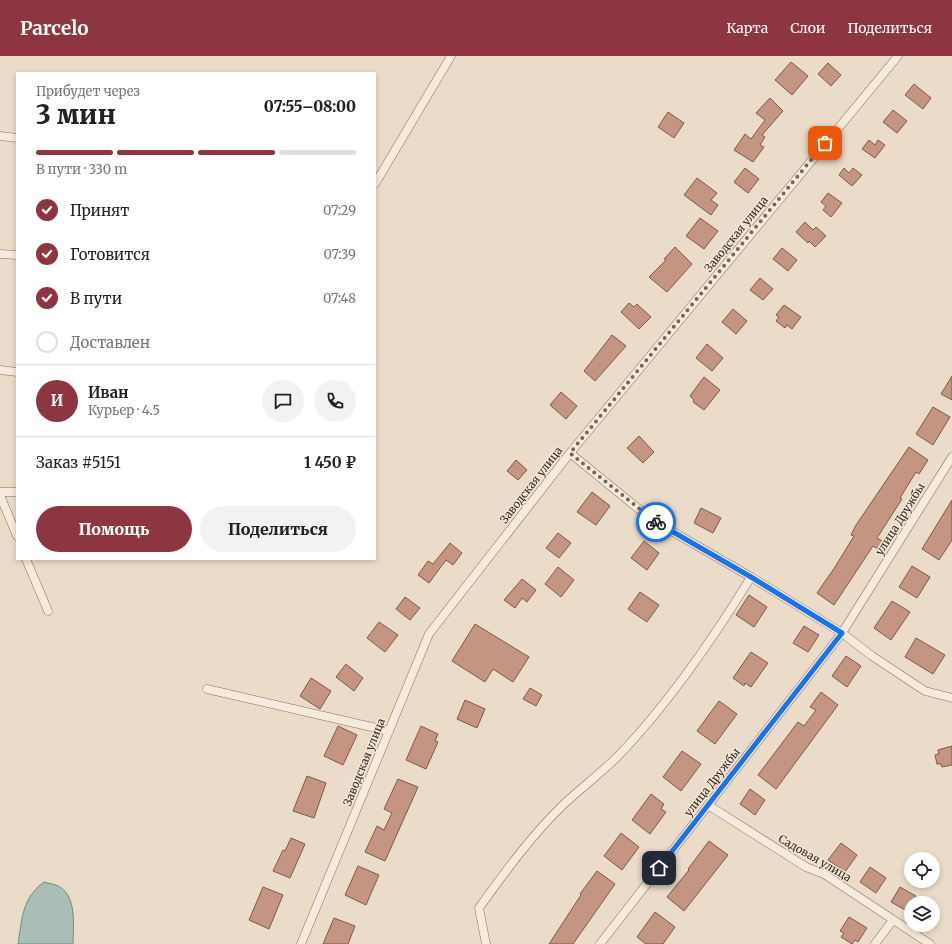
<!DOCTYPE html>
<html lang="ru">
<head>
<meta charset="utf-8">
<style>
  :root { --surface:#fff; --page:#f2f2f2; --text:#222; --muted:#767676; --line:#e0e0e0; --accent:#8d3541 }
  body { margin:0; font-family:Merriweather,serif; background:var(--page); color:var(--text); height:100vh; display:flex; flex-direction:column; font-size:15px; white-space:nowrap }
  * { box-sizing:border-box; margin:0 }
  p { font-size:13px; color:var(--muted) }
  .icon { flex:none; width:22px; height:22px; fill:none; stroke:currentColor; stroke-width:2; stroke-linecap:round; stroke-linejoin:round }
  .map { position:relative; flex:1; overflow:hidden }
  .details { position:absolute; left:16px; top:16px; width:360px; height:488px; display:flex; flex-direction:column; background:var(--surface); border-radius:0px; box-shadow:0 2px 6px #0003 }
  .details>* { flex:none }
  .tools { position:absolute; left:904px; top:796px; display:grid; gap:8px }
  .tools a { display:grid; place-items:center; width:36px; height:36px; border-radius:50%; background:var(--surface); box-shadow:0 2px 6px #0003; font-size:20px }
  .pin { position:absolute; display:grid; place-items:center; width:34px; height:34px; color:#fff; margin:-17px; border-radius:8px; box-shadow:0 2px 6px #0006 }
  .courier { position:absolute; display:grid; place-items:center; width:40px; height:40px; margin:-20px; border:3px solid #1a73e8; border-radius:50%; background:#fff; color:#222; box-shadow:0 1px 5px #0007 }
  .headline em { font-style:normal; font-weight:800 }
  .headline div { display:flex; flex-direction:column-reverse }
  .headline { display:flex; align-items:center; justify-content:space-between; height:68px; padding:0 20px }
  h1 { font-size:26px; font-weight:800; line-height:30px }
  .bar { display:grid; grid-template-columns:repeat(4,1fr); gap:6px 4px; align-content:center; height:48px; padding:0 20px }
  .bar i { height:5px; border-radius:3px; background:var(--line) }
  .bar .selected { background:var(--accent) }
  .bar p { grid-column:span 4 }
  .line { display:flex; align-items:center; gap:10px; padding:0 20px; border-top:1px solid var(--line) }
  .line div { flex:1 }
  .round { display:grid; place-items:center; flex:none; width:42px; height:42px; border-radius:21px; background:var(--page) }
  ol { padding:0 20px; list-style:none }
  li { display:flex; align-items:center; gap:12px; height:44px }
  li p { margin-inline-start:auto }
  li .icon { padding:4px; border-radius:50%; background:var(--accent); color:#fff; stroke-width:4 }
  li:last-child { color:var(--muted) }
  li i { width:22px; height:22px; border:2px solid var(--line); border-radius:50% }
  .primary-button { display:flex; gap:8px; margin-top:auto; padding:8px 20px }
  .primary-button a { flex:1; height:46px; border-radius:24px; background:var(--accent); color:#fff; font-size:16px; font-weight:800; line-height:46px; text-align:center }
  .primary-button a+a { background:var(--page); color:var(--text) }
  header { display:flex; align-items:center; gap:24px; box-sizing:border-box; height:56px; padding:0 20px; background:var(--accent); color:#fff }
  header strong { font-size:19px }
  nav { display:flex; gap:22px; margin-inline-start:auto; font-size:14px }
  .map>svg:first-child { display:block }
  .water { fill:#a9beb5; stroke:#708c82 }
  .building { fill:#c49582; stroke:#815747 }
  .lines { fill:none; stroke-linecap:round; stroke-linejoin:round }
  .street-casing { stroke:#846e5f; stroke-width:9 }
  .street { stroke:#f5eadb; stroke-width:8 }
  .done { stroke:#75685b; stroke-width:4; stroke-dasharray:0 7.2 }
  .route { stroke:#1a73e8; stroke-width:5 }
  .labels { text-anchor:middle; stroke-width:3; stroke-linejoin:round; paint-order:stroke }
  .street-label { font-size:11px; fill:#362921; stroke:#f2e7d7 }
</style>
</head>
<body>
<header>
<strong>Parcelo</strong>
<nav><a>Карта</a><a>Слои</a><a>Поделиться</a></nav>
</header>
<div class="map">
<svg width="952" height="888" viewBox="0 0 952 888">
  <rect width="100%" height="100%" fill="#eadcc8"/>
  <path class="water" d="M44,826C48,827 52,828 56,829C78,838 73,870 73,888H18C22,863 22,842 44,826Z"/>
  <g class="building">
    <polygon points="791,6 808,20 792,39 775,24"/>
    <polygon points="828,7 841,19 831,30 818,18"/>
    <polygon points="914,28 931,42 923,53 905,39"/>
    <polygon points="770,42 783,55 762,79 765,81 760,89 764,91 753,106 734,94 745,78 751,83 765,64 756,57"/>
    <polygon points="893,54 907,65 897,77 883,66"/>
    <polygon points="668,56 684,67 674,82 658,71"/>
    <polygon points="869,84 875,89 878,84 885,89 875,102 862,93"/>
    <polygon points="745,112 759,123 748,137 734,126"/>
    <polygon points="844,112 849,117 853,112 862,119 852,130 839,119"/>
    <polygon points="697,122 717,137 711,144 718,149 711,159 684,139"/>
    <polygon points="828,137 842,147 831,161 823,154 826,150 821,146"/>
    <polygon points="700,162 718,175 704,193 686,180"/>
    <polygon points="805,166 813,174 816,171 826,180 815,191 809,185 808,187 796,176"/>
    <polygon points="675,191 692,208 667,236 649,221 666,204 664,203"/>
    <polygon points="782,192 797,204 788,215 773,203"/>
    <polygon points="760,222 773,233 763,244 750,234"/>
    <polygon points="629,247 634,251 637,248 651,261 639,273 621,256"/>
    <polygon points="784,249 801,261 792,273 787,269 785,272 776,265 779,261 776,259"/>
    <polygon points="733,253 747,265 736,278 722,266"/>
    <polygon points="612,279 626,290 595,325 584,315"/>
    <polygon points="707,288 723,302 712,315 696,302"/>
    <polygon points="952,320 952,344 941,338"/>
    <polygon points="704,321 720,334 704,354 693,346 694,344 690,340"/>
    <polygon points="561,336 577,350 566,363 550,349"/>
    <polygon points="933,351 950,361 933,389 916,378"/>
    <polygon points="639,380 654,396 643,407 627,392"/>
    <polygon points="909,391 928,404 919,418 916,416 900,442 902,443 877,482 887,488 882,495 873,490 834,549 817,537 835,511 854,480 851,479 856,469"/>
    <polygon points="516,404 527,414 518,424 507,415"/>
    <polygon points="592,436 610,450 596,469 577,456"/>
    <polygon points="952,444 952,484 939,504 922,493"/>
    <polygon points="701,452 721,462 713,477 694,467"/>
    <polygon points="558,477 571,487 559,502 546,492"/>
    <polygon points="644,485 659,497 647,514 631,502"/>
    <polygon points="450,487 462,497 453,509 446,504 429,527 418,519 428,505 433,508"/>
    <polygon points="912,510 930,521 917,542 899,531"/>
    <polygon points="558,511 574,524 561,541 545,528"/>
    <polygon points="522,523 536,534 527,546 522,542 515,552 504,544"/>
    <polygon points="640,536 659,549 647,566 628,553"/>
    <polygon points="749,539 767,551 754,571 736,559"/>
    <polygon points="405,541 420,552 410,564 396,553"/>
    <polygon points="892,545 910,556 891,584 874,572"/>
    <polygon points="379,566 398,579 385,596 367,582"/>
    <polygon points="475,568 529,601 513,626 493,613 485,626 452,605"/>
    <polygon points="804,570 819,579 808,596 793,587"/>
    <polygon points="916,582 945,599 933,618 905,601"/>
    <polygon points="751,596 768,607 751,631 745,627 744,630 733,622"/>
    <polygon points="846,600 861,610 847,631 832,620"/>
    <polygon points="346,608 363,622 354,635 336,621"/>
    <polygon points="311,622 331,635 320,653 300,640"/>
    <polygon points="530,632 542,639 536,650 523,643"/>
    <polygon points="821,636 838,649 776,733 758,719 798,666 804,670 816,654 810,651"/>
    <polygon points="465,644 485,653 477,672 457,663"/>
    <polygon points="719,645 737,658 715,688 697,675"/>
    <polygon points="338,670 357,679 343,709 324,700"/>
    <polygon points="421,670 438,678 435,685 438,686 426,713 406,704"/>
    <polygon points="952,690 952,709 942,711 941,708 937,708 935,699 939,698 938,694"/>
    <polygon points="682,695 701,708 681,735 663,721"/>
    <polygon points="307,720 326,727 314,762 293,755"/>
    <polygon points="398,723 418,731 385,805 365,796 377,770 384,774 392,757 384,753"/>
    <polygon points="750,733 765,744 755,759 740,748"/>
    <polygon points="651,738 664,748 661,753 666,756 650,778 632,764"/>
    <polygon points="621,777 639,791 622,814 604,800"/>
    <polygon points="291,782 305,788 290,822 273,815 283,794 285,795"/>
    <polygon points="709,785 728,799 684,855 667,841 689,814 688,813"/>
    <polygon points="841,787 857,799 845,816 828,804"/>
    <polygon points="358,810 379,819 366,849 345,839"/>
    <polygon points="870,811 886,822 876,837 860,826"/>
    <polygon points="597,815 615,828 573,888 549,888 581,839 580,838"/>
    <polygon points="263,831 283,839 269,873 249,864"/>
    <polygon points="900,831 916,840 907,855 891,846"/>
    <polygon points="655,856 675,871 663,888 646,888 637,881"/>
    <polygon points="849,861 867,872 858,886 855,884 852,888 841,881 844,877 840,875"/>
    <polygon points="334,862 355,870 348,888 323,888"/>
  </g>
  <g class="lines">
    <g class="street-casing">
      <g id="street">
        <polyline points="0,80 17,82"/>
        <polyline points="375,128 451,0"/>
        <polyline points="0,198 17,199"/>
        <polyline points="0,314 17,316"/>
        <polyline points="570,397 651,463 751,521 842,577 872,600 925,635 952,642"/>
        <polyline points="0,436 17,436"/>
        <polyline points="0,439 17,480"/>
        <polyline points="26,503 48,555"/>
        <polyline points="207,633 389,675"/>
        <polyline points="708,749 806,811 824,818 930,888"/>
        <polyline points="301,888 429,578 570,397 898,0"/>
        <path d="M486,888L479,852C505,816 531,780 563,749C582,731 604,715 622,696C672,643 713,583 751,521"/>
        <polyline points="600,888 842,577 952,401"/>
        <polyline points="875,888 893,864"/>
      </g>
    </g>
    <use href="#street" class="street"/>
  </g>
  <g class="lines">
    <polyline class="done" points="656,466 570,397 825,87"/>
    <polyline class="route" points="656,466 751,521 842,577 659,812"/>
  </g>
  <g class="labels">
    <g class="street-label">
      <text transform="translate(736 178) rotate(-51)" y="4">Заводская улица</text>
      <text transform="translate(531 429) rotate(-52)" y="4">Заводская улица</text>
      <text transform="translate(900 463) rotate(-58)" y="4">улица Дружбы</text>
      <text transform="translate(364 706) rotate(-68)" y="4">Заводская улица</text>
      <text transform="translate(712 726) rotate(-52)" y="4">улица Дружбы</text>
      <text transform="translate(815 802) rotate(30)" y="4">Садовая улица</text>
    </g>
  </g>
</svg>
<div class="tools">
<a><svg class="icon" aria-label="locate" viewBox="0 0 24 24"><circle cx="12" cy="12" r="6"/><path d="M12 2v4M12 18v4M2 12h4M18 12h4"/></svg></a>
<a><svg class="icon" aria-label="layers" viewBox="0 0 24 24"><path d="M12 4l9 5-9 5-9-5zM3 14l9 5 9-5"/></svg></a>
</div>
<div class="pin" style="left:825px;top:87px;background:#ea580c"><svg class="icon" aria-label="bag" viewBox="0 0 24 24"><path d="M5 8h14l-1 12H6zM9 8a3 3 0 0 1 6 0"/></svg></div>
<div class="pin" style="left:659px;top:812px;background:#1f2937"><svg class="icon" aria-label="home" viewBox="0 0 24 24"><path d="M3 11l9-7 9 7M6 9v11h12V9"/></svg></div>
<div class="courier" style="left:656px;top:466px"><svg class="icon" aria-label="bike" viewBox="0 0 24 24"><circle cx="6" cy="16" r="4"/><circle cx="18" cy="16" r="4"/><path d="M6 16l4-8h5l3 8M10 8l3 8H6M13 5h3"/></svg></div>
<section class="details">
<div class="headline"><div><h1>3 мин</h1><p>Прибудет через</p></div><em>07:55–08:00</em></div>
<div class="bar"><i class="selected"></i><i class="selected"></i><i class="selected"></i><i></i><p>В пути · 330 m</p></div>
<ol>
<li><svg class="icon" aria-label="check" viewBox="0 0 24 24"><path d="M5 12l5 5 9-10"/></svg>Принят<p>07:29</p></li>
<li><svg class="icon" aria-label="check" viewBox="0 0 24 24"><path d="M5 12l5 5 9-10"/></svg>Готовится<p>07:39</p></li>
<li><svg class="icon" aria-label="check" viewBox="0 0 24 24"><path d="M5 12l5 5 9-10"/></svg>В пути<p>07:48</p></li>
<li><i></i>Доставлен</li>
</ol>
<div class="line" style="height:72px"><b class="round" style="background:var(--accent);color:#fff">И</b><div><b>Иван</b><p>Курьер · 4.5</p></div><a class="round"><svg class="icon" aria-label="chat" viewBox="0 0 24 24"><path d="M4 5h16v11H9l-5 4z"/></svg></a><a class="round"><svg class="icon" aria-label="phone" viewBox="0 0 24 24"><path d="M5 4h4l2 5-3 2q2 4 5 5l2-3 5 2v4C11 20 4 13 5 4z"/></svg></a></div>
<div class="line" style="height:52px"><div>Заказ #5151</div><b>1 450 ₽</b></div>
<div class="primary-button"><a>Помощь</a><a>Поделиться</a></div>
</section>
</div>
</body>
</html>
